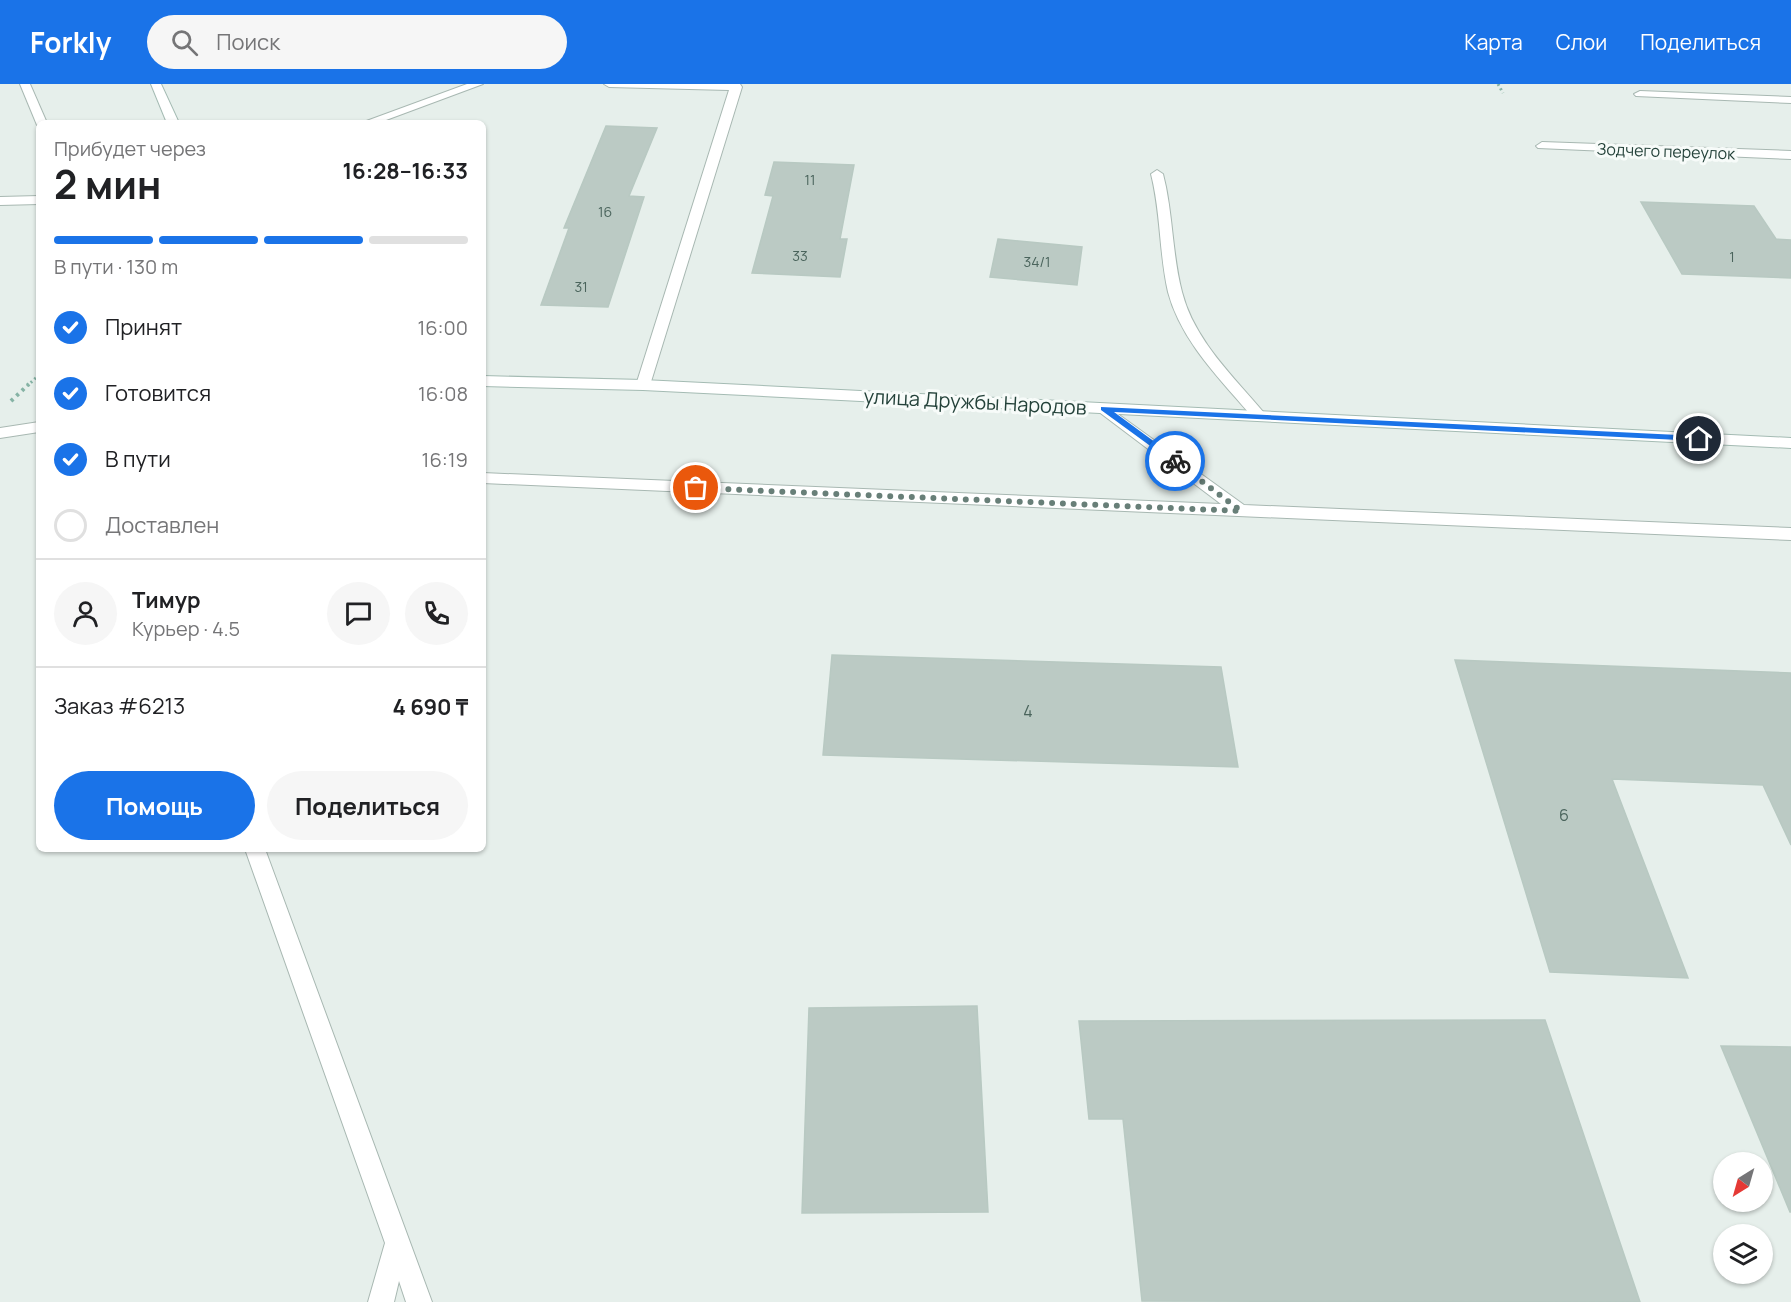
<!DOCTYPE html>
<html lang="ru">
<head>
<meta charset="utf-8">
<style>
  :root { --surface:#fff; --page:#f6f6f6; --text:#202124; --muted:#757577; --line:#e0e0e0; --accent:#1a73e8 }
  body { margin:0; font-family:Manrope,sans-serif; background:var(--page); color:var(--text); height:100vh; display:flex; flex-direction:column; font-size:22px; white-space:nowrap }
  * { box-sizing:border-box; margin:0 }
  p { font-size:20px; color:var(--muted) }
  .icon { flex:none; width:33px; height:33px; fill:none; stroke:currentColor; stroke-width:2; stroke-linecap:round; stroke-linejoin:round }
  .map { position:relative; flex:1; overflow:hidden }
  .details { position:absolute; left:36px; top:36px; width:450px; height:732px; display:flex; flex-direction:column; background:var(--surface); border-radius:9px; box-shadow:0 2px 4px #0004 }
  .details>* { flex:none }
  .needle { width:39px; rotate:217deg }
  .controls { position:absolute; left:1713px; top:1068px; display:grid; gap:12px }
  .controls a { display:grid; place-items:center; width:60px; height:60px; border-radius:50%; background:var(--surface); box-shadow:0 2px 4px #0004; font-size:30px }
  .pin { position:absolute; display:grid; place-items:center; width:51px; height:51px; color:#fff; margin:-26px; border:3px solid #fff; border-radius:50%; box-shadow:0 2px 6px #0007 }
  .courier { position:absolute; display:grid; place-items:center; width:60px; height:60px; margin:-30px; border:4px solid #1a73e8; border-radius:50%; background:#fff; color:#222; box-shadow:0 2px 8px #0007 }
  .headline em { font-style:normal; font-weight:700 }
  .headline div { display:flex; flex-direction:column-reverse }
  .headline { display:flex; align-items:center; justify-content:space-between; height:102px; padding:0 18px }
  h1 { font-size:39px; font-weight:700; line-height:45px }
  .bar { display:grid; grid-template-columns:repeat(4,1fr); gap:9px 6px; align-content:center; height:72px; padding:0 18px }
  .bar i { height:8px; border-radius:4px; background:var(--line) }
  .bar .selected { background:var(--accent) }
  .bar p { grid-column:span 4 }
  .line { display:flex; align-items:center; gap:15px; padding:0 18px; border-top:2px solid var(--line) }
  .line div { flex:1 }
  .round { display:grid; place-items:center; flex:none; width:63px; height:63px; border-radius:32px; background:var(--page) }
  ol { padding:0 18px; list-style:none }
  li { display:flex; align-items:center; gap:18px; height:66px }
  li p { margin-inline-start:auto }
  li .icon { padding:6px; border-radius:50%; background:var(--accent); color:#fff; stroke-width:4 }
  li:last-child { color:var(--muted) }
  li i { width:33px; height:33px; border:3px solid var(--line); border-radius:50% }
  .primary-button { display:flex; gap:12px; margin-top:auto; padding:12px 18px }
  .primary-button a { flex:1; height:69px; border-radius:36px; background:var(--accent); color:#fff; font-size:24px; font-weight:700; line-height:69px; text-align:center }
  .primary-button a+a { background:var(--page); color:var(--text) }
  header { display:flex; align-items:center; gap:36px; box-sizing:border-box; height:84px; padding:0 30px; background:var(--accent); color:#fff }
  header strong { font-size:28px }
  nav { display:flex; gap:33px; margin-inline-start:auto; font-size:21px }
  .search { width:420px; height:54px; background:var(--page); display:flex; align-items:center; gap:15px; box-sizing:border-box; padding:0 21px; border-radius:33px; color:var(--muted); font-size:22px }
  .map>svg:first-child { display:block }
  .building { fill:#bbcac4; stroke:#b8c9c2; stroke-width:1.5 }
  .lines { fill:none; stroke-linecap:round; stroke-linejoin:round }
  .lane-casing { stroke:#a8b8b2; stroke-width:2 }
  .street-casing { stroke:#a8b8b2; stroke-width:2 }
  .secondary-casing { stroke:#a4bbb3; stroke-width:2 }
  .path-far1 { stroke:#86b3a5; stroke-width:3; stroke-dasharray:2 3; stroke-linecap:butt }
  .path { stroke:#86b3a5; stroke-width:4; stroke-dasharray:3 4.5; stroke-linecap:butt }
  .lane { fill:#fff; fill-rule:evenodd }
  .street { fill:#fff; fill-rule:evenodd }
  .secondary { fill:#fff; fill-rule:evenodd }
  .route { fill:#1a73e8 }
  .done { stroke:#687f78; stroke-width:6; stroke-dasharray:0 10.8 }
  .labels { text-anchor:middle; stroke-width:6; stroke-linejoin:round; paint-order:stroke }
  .far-number-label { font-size:14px; fill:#4a645c }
  .far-street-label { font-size:16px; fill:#24423a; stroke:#f7fbf9 }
  .number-label { font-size:16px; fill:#4a645c }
  .street-label { font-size:20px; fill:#24423a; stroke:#f7fbf9 }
</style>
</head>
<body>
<header>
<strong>Forkly</strong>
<div class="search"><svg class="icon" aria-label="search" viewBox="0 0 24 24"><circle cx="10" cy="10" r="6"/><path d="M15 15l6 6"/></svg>Поиск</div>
<nav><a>Карта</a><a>Слои</a><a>Поделиться</a></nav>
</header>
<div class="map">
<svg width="1791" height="1218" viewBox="0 0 1791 1218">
  <rect width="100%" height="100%" fill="#e6efeb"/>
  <g class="building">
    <polygon points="606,42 657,44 629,112 644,113 608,223 541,221 569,144 564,144"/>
    <polygon points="774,78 854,81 840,155 847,155 840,193 752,189 773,112 765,111"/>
    <polygon points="1641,118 1754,122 1776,155 1791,156 1791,194 1682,190"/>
    <polygon points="998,155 1082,163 1077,201 990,193"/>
    <polygon points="832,571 1221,583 1238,683 823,671"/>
    <polygon points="1455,576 1791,589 1791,761 1763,701 1612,695 1688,894 1550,888"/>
    <polygon points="977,922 988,1128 802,1129 809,924"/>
    <polygon points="1545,936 1640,1218 1142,1217 1123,1035 1089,1035 1079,937"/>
    <polygon points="1721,962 1791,963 1791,1128 1790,1128"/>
  </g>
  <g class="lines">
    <g class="lane-casing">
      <g id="lane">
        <polygon points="1640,7 1791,13 1791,19 1636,12 1634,10"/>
        <path d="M1157,86L1163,90L1166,103C1173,138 1173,174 1182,208C1194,256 1234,293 1265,330L1267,333L1265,336H1255C1223,298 1181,258 1168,208C1159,169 1161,129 1151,90Z"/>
        <polygon points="39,112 39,120 0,121 0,113"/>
        <polygon points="39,338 39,348 0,354 0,344"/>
        <polygon points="245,765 265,765 432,1218 406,1218 399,1197 394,1218 368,1218 385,1159"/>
      </g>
    </g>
    <g class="street-casing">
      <g id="street">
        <polygon points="20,0 30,0 47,39 37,41"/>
        <polygon points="467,0 483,0 378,39 361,39"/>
        <polygon points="604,0 740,0 742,3 650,301 643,306 636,301 729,6 609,3"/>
        <polygon points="1542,58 1791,67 1791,75 1538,64 1536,62"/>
        <polygon points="1104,320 1244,421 1791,444 1791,456 483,399 483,389 1221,420 1099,328 1097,325 1099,322"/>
      </g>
    </g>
    <g class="secondary-casing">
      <g id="secondary">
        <polygon points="151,0 161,0 179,39 167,39"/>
        <polygon points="483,292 643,296 1791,354 1791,364 643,306 483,302"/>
      </g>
    </g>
    <g class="path-far1">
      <polyline points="1498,0 1503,9"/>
      <polyline points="27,302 39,291"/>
    </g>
    <polyline class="path" points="11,317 29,300"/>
    <use href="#lane" class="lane"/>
    <use href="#street" class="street"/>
    <use href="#secondary" class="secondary"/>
  </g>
  <polygon class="route" points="1101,323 1699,352 1703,355 1699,357 1114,328 1178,375 1175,380 1101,326"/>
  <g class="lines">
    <polyline class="done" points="696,404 1241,427 1175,377"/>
  </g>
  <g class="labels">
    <g class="far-number-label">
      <text x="810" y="101">11</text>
      <text x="605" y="133">16</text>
      <text x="800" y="177">33</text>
      <text x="1732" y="178">1</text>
      <text x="1037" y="183">34/1</text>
      <text x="581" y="208">31</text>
    </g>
    <g class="far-street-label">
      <text transform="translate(1666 67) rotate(2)" y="6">Зодчего переулок</text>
    </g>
    <g class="number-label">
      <text x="1028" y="633">4</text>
      <text x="1564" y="737">6</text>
    </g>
    <g class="street-label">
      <text transform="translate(975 318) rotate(3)" y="7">улица Дружбы Народов</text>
    </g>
  </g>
</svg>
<div class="controls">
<a><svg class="needle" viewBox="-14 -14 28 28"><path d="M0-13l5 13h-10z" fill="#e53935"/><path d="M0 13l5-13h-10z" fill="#757577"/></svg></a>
<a><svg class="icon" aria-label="layers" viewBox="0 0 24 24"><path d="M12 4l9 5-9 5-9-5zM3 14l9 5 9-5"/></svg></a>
</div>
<div class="pin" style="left:696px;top:404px;background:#ea580c"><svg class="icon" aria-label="bag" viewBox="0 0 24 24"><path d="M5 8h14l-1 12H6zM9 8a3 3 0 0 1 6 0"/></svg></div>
<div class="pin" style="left:1699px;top:355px;background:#1f2937"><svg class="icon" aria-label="home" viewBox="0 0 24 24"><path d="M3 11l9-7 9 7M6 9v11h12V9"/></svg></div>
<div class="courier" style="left:1175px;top:377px"><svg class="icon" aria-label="bike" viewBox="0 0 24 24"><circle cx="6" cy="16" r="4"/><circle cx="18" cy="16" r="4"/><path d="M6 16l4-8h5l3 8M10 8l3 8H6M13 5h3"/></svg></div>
<section class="details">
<div class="headline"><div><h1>2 мин</h1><p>Прибудет через</p></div><em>16:28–16:33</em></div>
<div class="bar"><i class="selected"></i><i class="selected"></i><i class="selected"></i><i></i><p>В пути · 130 m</p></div>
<ol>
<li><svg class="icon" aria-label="check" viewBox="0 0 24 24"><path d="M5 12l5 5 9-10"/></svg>Принят<p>16:00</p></li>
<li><svg class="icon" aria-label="check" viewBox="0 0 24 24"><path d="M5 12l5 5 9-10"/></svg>Готовится<p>16:08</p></li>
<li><svg class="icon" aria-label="check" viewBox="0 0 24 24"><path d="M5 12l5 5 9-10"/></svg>В пути<p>16:19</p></li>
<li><i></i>Доставлен</li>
</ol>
<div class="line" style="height:108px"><a class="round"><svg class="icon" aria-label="person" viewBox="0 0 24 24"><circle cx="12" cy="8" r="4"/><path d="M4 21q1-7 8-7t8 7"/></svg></a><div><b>Тимур</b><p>Курьер · 4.5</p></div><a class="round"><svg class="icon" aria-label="chat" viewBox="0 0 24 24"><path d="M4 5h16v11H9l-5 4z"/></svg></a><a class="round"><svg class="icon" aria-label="phone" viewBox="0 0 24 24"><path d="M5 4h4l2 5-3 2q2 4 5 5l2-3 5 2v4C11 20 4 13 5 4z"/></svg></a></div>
<div class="line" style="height:78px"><div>Заказ #6213</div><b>4 690 ₸</b></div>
<div class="primary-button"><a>Помощь</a><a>Поделиться</a></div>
</section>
</div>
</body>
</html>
